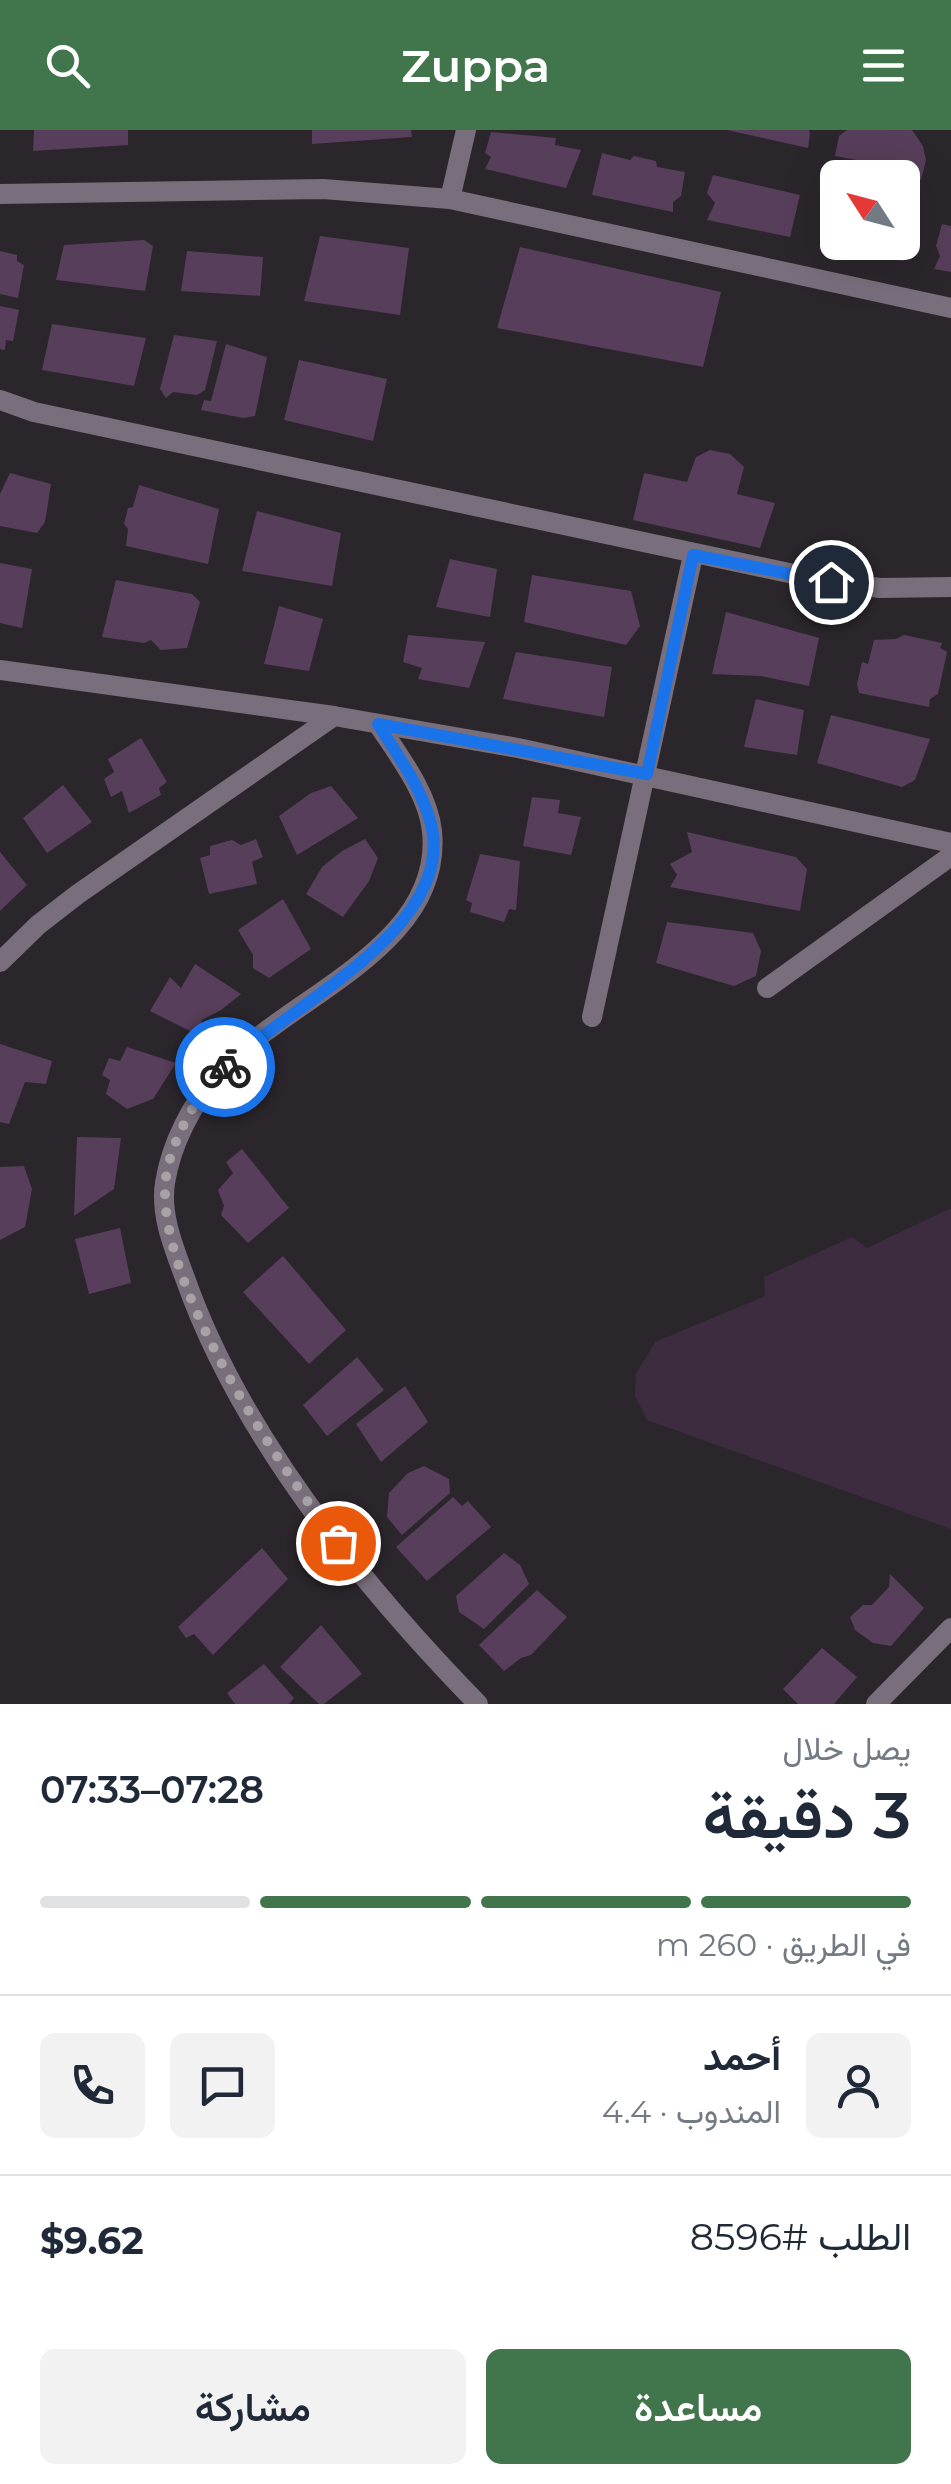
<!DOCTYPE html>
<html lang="ar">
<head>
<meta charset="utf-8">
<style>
  :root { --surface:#fff; --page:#f2f2f3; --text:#1f2937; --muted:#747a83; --line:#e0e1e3; --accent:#41754b }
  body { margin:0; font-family:Montserrat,Vazirmatn,sans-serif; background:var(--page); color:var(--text); direction:rtl; height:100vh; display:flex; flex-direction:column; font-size:38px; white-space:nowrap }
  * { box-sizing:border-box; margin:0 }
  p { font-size:32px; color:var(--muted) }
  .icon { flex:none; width:55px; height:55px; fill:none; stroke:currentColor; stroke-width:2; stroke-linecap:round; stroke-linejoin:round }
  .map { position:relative; height:1574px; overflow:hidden; direction:ltr }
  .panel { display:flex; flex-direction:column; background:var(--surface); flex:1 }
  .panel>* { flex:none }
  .needle { width:65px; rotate:306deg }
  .tools { position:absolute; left:820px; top:30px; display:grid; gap:20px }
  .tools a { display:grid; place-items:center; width:100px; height:100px; border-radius:15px; background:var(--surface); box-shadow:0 10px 40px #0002; font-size:50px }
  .pin { position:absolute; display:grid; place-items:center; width:85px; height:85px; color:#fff; margin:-42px; border:5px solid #fff; border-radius:50%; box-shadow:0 2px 10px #0007 }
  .courier { position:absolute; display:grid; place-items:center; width:100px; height:100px; margin:-50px; border:8px solid #1a73e8; border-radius:50%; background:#fff; color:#222; box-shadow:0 2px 12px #0007 }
  .summary em { font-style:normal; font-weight:600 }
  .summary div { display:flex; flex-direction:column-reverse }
  .summary { display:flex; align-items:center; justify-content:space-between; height:170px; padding:0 40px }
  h1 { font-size:65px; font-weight:600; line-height:75px }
  .bar { display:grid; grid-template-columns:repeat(4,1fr); gap:15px 10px; align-content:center; height:120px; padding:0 40px }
  .bar i { height:12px; border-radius:8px; background:var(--line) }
  .bar .active { background:var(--accent) }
  .bar p { grid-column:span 4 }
  .line { display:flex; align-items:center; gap:25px; padding:0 40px; border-top:2px solid var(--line) }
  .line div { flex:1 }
  .round { display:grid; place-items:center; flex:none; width:105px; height:105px; border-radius:15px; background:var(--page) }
  .action { display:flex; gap:20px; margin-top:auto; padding:20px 40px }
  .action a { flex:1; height:115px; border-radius:15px; background:var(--accent); color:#fff; font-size:40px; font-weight:600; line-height:115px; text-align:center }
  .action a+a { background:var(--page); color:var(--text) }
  header { display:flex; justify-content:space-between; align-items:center; height:130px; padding:0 40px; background:var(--accent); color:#fff; font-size:45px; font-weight:600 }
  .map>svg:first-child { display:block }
  .green { fill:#3d2b3f }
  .building { fill:#573e5a }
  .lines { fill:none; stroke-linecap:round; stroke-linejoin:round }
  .minor { stroke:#796e7b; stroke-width:20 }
  .done { stroke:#a6a2a6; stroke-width:10; stroke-dasharray:0 18 }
  .route { stroke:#1a73e8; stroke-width:12 }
</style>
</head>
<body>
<header><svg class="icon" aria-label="menu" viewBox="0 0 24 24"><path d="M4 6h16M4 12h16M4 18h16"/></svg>Zuppa<svg class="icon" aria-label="search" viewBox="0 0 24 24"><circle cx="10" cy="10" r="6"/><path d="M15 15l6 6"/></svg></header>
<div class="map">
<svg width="951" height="1574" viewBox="0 0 951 1574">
  <rect width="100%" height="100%" fill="#2b262c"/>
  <polygon class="green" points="951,1078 951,1399 647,1290 635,1266 636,1244 655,1212 765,1166 764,1147 852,1107 867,1118"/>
  <g class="building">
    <polygon points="34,0 128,0 128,15 33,21"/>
    <polygon points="312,0 411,0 412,7 312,14"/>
    <polygon points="727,0 809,0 810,4 808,18"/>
    <polygon points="847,0 912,0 923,16 926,30 921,50 865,38 868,32 835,26 839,6"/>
    <polygon points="491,2 556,8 555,15 581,20 566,58 485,39 491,27 485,23"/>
    <polygon points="602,23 630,30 634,26 656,31 657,37 685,42 681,66 673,72 673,82 592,65"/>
    <polygon points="713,45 800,65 790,107 707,90 715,73 707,63"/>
    <polygon points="826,72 838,74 838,112 902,112 902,89 919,92 914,112 904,118 904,131 819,119 827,101 822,89"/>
    <polygon points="942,94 951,96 951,142 934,139 940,126 936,116"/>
    <polygon points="320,106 409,118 400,185 304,171"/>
    <polygon points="144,110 153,116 145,161 56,150 64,115"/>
    <polygon points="520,117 721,162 703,237 497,198"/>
    <polygon points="0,121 17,125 17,131 24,135 18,168 0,164"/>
    <polygon points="187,121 263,127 260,166 181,161"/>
    <polygon points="0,176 19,180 13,211 6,210 5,220 0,219"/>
    <polygon points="52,194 146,208 134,256 42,240"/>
    <polygon points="174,205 217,211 205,260 197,265 173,262 166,268 160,259"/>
    <polygon points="226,214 267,227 255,286 243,288 201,280 204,270 211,271"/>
    <polygon points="299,230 387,249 373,311 284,290"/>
    <polygon points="710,320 730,324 744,337 737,364 775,373 760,418 633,390 644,343 687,352 696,327"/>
    <polygon points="10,343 51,354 45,392 37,403 0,396 0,364"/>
    <polygon points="139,355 219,379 208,434 126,416 128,399 124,394 128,378 133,377"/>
    <polygon points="257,381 341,403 332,456 242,441"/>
    <polygon points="450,429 497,439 490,487 436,477"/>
    <polygon points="0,433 32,439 22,498 0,493"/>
    <polygon points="532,445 631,461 640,496 626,515 524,492"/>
    <polygon points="116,450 192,464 200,472 187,518 161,520 151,510 144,513 102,507"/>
    <polygon points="279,476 323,489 309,541 264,534"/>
    <polygon points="726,482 819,508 809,556 761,546 712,544"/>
    <polygon points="408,505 485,512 469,558 418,549 422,538 403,532"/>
    <polygon points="904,505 942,513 940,518 947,522 938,564 930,569 929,577 859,563 857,554 862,532 868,534 874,510 896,509"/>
    <polygon points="516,522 612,537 604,587 503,569"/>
    <polygon points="756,569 804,580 797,625 744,617"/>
    <polygon points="831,585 930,609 915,650 902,657 817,633"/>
    <polygon points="141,608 167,652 159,658 161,665 129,683 122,661 111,667 104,649 114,642 108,629"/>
    <polygon points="63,655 92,692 47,723 23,688"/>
    <polygon points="331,656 358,688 297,725 279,686 311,663"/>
    <polygon points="532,667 560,670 558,683 581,687 571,725 523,716"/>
    <polygon points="687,702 796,727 807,739 800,781 670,757 677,745 670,734 692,722"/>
    <polygon points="256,709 263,727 252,732 257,754 209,764 200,728 210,725 210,716 232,710 241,715"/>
    <polygon points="365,709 378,728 369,751 343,787 306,764 322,737 342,721"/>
    <polygon points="0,722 27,755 0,781"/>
    <polygon points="480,724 520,731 516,780 509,779 504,792 470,782 472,773 466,770"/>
    <polygon points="283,769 311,819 269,848 253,838 253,825 238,800"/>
    <polygon points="667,792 753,803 761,821 756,846 734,856 656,833"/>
    <polygon points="195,834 241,864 221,880 202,890 196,904 150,881 170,847 181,858"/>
    <polygon points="0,914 52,931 46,954 25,952 9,994 0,992"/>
    <polygon points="127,917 176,933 153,969 127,979 106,964 110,950 102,945 109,928 120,931"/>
    <polygon points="77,1007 121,1008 114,1059 74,1086"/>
    <polygon points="242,1019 289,1078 248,1113 221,1085 224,1076 218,1060 233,1043 226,1032"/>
    <polygon points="24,1036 32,1059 25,1097 0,1110 0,1037"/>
    <polygon points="120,1098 131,1153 89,1164 75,1109"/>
    <polygon points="283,1126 346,1200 309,1234 243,1162"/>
    <polygon points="357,1227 384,1260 327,1306 303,1275"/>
    <polygon points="405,1256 428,1292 381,1332 356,1294"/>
    <polygon points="424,1336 449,1349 450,1363 402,1405 387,1387 389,1363 408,1343"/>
    <polygon points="453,1367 462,1376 468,1371 491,1397 427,1451 396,1417"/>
    <polygon points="262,1418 288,1449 213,1525 194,1504 186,1508 178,1497"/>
    <polygon points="504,1423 520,1435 529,1454 484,1499 459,1482 456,1466"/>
    <polygon points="890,1444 924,1478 891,1516 873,1513 855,1500 850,1487 863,1475 872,1475 889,1457"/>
    <polygon points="537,1460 567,1487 531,1525 521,1528 504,1541 479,1515"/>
    <polygon points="321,1495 362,1544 324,1574 319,1574 280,1537"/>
    <polygon points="822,1518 857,1547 834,1574 798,1574 783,1559"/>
    <polygon points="264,1534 294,1568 289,1574 235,1574 227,1563"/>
  </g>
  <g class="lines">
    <g class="minor">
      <polyline points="0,64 323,59 450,69 951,178"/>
      <polyline points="450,69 466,0"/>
      <polyline points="0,270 34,282 831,452 880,458 951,457"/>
      <polyline points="0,540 334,586 518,618 951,713"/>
      <path d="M378,594C398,625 428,663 432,701C444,820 282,868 217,945C192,974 171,1014 165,1053C160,1085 174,1118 185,1148C241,1307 362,1455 478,1574"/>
      <polyline points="0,832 38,795 78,764 334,586"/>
      <polyline points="767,858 951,726"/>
      <polyline points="592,887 693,425"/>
      <polyline points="876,1574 951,1498"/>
    </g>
  </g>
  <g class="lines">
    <path class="done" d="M225,937C196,965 166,1018 165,1059C163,1163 276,1331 338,1413"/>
    <path class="route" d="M225,937C287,877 458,797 431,694C421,657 398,626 378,594L647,644L693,425L831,452"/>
  </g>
</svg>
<div class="tools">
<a><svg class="needle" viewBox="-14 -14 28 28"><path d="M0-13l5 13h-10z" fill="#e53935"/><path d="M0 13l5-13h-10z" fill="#747a83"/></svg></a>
</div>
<div class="pin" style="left:338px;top:1413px;background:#ea580c"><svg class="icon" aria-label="bag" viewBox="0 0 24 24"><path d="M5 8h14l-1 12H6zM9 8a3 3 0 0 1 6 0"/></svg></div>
<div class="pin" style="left:831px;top:452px;background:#1f2937"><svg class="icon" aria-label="home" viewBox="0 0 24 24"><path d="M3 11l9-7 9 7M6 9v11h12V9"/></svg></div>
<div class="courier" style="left:225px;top:937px"><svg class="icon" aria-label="bike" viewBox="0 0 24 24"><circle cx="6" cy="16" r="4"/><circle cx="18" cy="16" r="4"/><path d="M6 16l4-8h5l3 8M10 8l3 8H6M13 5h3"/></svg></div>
</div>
<section class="panel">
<div class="summary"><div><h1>3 دقيقة</h1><p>يصل خلال</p></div><em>07:28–07:33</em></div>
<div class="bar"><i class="active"></i><i class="active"></i><i class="active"></i><i></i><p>في الطريق · 260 m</p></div>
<div class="line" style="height:180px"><a class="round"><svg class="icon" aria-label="person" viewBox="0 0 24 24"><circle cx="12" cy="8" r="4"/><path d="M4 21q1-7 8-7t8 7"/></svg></a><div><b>أحمد</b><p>المندوب · 4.4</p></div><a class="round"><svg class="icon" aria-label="chat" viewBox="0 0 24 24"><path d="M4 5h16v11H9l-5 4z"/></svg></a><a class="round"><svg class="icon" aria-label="phone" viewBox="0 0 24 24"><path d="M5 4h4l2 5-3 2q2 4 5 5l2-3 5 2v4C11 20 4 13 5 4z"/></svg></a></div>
<div class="line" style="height:130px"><div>الطلب #8596</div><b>$9.62</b></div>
<div class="action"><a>مساعدة</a><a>مشاركة</a></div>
</section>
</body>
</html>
